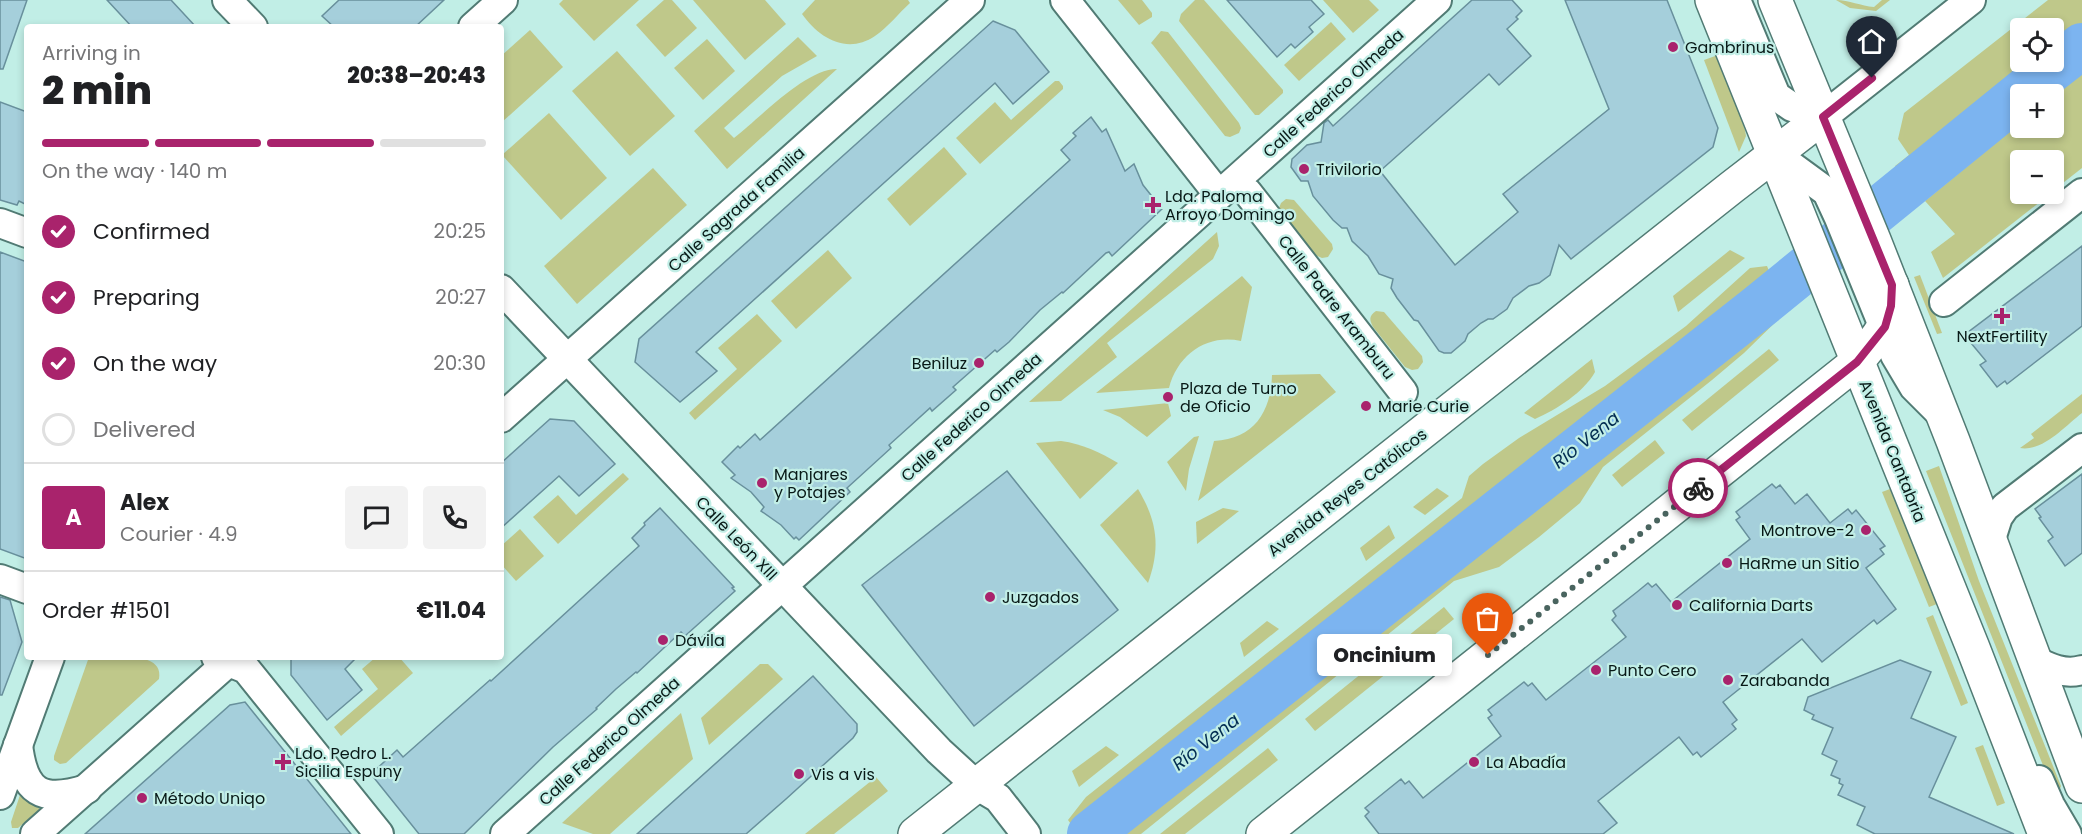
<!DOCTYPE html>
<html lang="en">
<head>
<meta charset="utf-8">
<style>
  :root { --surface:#fff; --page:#f2f2f2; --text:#202124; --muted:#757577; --line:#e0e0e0; --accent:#a9236c }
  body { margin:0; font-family:Poppins,sans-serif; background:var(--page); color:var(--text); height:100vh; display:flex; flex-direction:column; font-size:22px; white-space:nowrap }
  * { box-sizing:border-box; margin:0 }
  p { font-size:20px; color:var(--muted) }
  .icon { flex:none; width:33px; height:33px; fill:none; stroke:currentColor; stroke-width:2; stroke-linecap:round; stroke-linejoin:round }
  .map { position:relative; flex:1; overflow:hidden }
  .sheet { position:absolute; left:24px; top:24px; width:480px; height:636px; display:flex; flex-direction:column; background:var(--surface); border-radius:6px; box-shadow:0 3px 9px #0003 }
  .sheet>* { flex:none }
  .fabs { position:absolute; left:2010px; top:18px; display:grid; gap:12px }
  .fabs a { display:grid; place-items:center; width:54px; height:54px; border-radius:6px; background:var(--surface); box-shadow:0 3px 9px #0003; font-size:30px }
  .pin { position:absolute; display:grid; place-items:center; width:51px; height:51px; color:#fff; margin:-62px -26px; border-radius:50% 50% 50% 0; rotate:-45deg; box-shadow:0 0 6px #0007 }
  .pin .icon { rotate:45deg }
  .courier { position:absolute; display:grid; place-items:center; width:60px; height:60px; margin:-30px; border:4px solid #a9236c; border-radius:50%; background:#fff; color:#222; box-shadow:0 2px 8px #0007 }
  .bubble { position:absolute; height:42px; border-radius:6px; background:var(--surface); box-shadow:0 3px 9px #0003; font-size:20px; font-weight:800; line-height:42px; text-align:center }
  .summary em { font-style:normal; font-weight:800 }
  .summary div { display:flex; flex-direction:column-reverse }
  .summary { display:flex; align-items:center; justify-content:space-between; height:102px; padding:0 18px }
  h1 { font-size:39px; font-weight:800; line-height:45px }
  .bar { display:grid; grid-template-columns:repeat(4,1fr); gap:9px 6px; align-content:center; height:72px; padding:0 18px }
  .bar i { height:8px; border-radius:4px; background:var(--line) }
  .bar .current { background:var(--accent) }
  .bar p { grid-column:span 4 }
  .line { display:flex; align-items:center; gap:15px; padding:0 18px; border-top:2px solid var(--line) }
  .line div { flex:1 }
  .round { display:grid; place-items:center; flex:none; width:63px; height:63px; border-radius:6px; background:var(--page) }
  ol { padding:0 18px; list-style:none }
  li { display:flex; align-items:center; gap:18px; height:66px }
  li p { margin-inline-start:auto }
  li .icon { padding:6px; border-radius:50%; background:var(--accent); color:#fff; stroke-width:4 }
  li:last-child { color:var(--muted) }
  li i { width:33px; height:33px; border:3px solid var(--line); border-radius:50% }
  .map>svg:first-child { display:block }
  .green { fill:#bfc88a }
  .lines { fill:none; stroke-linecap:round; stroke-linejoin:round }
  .river { stroke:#7cb4f0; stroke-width:46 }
  .building { fill:#a5cfdb; stroke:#68909c; stroke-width:1.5 }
  .street-casing { stroke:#517b74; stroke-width:32 }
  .secondary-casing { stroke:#517b74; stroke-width:36 }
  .primary-casing { stroke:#517b74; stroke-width:36 }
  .street { stroke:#fff; stroke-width:28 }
  .secondary { stroke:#fff; stroke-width:33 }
  .primary { stroke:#fff; stroke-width:33 }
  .done { stroke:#49645f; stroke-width:6; stroke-dasharray:0 10.8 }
  .route { stroke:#a9236c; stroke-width:8 }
  .poi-dot { fill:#a9236c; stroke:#c1eee6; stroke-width:2 }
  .labels { text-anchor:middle; stroke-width:4.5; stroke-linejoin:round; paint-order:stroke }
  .poi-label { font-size:16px; fill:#081917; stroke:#c1eee6; text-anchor:start }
  .street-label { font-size:16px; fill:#081917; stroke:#c1eee6 }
  .water-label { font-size:18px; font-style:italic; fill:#022c51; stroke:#c1eee6 }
</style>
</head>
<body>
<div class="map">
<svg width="2082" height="834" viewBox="0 0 2082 834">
  <rect width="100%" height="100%" fill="#c1eee6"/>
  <g class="green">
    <polygon points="563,0 639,0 594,41 559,4"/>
    <polygon points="664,0 672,0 697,28 665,57 636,25"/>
    <polygon points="693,0 765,0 786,24 745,60"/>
    <path d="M815,0H908L910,3C899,13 888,27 875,36C847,55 819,38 802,14Z"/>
    <polygon points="1118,0 1142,0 1152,13 1152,17 1139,25"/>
    <polygon points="1195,0 1204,0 1283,90 1283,93 1259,115 1255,115 1179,21 1181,14"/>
    <polygon points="1323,0 1369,0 1379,10 1353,33"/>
    <path d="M1836,0C1849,0 1861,6 1874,7L1882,0H1890L1876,11L1850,8Z"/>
    <polygon points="2048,0 2082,0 2082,34 2054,57 2054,28 2020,28 2020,62 2048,62 1900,177 1895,166 1909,155 1898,139 1904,113"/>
    <polygon points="1331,22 1346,39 1299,81 1284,65"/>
    <polygon points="530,30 563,67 501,123 501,56"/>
    <polygon points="1161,31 1168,32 1239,123 1241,128 1239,133 1230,137 1225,136 1153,45 1151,43"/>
    <path d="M798,37L817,56L782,76L724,128L734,138C759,119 805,69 837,69L727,169L694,131Z"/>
    <polygon points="707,39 735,71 703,100 674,68"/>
    <polygon points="617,51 675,116 630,156 572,91"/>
    <polygon points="1718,55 1745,130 1746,136 1739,152 1704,60"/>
    <polygon points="2082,74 2082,168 2054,190 2054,160 2020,160 2020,194 2050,194 1943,278 1931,252 1955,234 1925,201 2020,123 2020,128 2054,128 2054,96"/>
    <polygon points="1055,81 1059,81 1063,86 1063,89 980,164 956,138 995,102 1011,120"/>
    <polygon points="549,113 607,178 561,220 502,155"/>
    <polygon points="944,147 967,174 910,226 887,199"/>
    <polygon points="653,168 687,205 577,304 544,266"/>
    <polygon points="1286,199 1294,200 1332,244 1333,249 1328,257 1322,258 1315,255 1283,215 1279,208 1281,203"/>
    <polygon points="1217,232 1219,246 1213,259 1107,343 1117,357 1061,401 1029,402"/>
    <polygon points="828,250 852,278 796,329 771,301"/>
    <polygon points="1730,250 1745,258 1678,312 1673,296"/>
    <polygon points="1767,266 1786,312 1744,353 1712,380 1603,467 1580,503 1539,537 1499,567 1454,581 1141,834 1078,834 1068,820 1086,797 1462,498 1469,476 1483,464 1519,438 1605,386 1686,326 1750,268"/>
    <polygon points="1920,275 1942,333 1937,334 1914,277"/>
    <path d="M1242,276L1252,287L1241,341C1207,334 1178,354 1169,388L1096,393Z"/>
    <path d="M1376,311L1384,312L1422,356L1423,362L1418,369L1412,370L1405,367L1373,327C1369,319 1369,316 1376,311Z"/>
    <polygon points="757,314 782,341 695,420 689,413 737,369 718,348"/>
    <polygon points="1769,349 1779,360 1692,431 1682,420"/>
    <path d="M1592,359L1595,372C1583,393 1557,409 1535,419L1524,413Z"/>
    <path d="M1320,374L1336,392L1198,501L1214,441C1254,439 1271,412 1272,375Z"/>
    <path d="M2082,394V413C2065,426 2043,452 2020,448L2034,438L2031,434Z"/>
    <polygon points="1168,403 1171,416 1147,437 1120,417 1103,410"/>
    <polygon points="1199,436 1189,469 1186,491 1167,462 1194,437"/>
    <polygon points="1655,440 1665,453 1622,487 1612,475"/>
    <path d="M1061,441C1083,444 1099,452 1118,463L1080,499L1036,443Z"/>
    <polygon points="1939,466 1979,581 2061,786 2060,789 2056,791 2052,788 1926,471"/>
    <polygon points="623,473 629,479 558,544 533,517 558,495 576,515"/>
    <polygon points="1437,488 1449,496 1425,515 1413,507"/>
    <path d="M1138,489C1157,521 1161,547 1148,583L1100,525Z"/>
    <polygon points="1890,489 1937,604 1929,607 1882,492"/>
    <polygon points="1223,508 1239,511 1197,544 1196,522"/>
    <polygon points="1389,525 1395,538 1366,561 1360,548"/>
    <polygon points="520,529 544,556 516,581 501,564 501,546"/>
    <polygon points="1444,607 1454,619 1315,731 1305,719"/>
    <polygon points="1933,615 1968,703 1961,706 1926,618"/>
    <polygon points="1267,621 1279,629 1244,657 1240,643"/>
    <path d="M89,657C107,657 165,649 159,679L66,763L60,764L54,760V756Z"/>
    <polygon points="376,657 399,657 413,673 341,736 334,727 378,689 362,669"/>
    <polygon points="760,664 768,664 783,679 709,745 701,718"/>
    <polygon points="681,713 693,759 610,834 593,834 562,823"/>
    <polygon points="1983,745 2005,803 1997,806 1975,748"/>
    <polygon points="1106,746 1119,755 1079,787 1072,771"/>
    <polygon points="1268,748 1278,760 1185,834 1160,834"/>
    <polygon points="876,777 888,791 834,834 805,834"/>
    <polygon points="20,795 40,809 18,828 12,828 11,822"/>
  </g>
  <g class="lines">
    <polyline class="river" points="1090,834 1756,309 2033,84 2082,46"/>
  </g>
  <g class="building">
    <polygon points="0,0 27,0 3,69 0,69"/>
    <polygon points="107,0 171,0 196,27 132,27"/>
    <polygon points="339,0 444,0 415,27 334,27 322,16"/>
    <polygon points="1227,0 1311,0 1324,14 1309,27 1313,32 1295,48 1291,44 1277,57"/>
    <polygon points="1472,0 1512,0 1522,11 1516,17 1518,19 1507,29 1531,56 1499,85 1489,74 1380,171 1455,265 1518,212 1503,194 1609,109 1565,0 1667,0 1718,128 1713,147 1571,259 1559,245 1550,275 1539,283 1529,286 1513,298 1507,309 1493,319 1488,319 1481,323 1468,334 1465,341 1451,353 1444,353 1439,351 1418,321 1414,320 1397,298 1391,288 1393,279 1379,274 1368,256 1352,241 1347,228 1342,228 1333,220 1313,196 1308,181 1301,181 1291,167 1292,159 1307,145 1321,142 1324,123 1328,120 1333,126"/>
    <polygon points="993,21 1015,30 1049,72 1013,104 995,83 696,352 717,371 680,402 635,362 639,339"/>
    <polygon points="0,102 27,112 27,205 19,201 17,205 0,200"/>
    <polygon points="1091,117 1102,132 1106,129 1125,171 1134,164 1143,185 1162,209 1112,256 1109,252 1106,253 1063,293 1062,292 1040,310 1009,342 997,352 995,350 953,387 956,390 932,411 930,408 909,427 889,445 891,448 847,488 850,492 799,540 796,537 794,539 781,525 761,511 764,507 751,492 731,478 735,475 722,462 738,446 740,448 755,434 760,440 1070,160 1061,150 1076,136 1073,133"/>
    <polygon points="2082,246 2082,326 2007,384 2005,381 1997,387 1980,365 1986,361 1971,343 1973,341 1967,333"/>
    <polygon points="0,252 27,262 27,559 0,549"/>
    <polygon points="550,419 574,421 615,464 579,496 559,476 501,528 501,463"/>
    <polygon points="1007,471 1118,610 974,726 862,585"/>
    <polygon points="2082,474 2082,553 2065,566 2048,541 2053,537 2039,518 2041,517 2035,509"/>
    <polygon points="1772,484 1776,488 1780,485 1795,504 1807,494 1830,523 1848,509 1852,514 1856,510 1885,546 1880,549 1884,554 1866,568 1896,609 1877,624 1874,620 1822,662 1802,639 1723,702 1737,720 1732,724 1736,729 1701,757 1697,752 1693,755 1679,737 1598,801 1617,823 1603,834 1379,834 1365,816 1369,812 1365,808 1401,779 1405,784 1409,781 1423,798 1501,736 1488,718 1492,715 1488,710 1524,682 1528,686 1532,683 1546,700 1626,637 1612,620 1616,616 1613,611 1637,592 1648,583 1652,587 1656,584 1671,602 1750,539 1736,520 1740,517 1736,512"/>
    <polygon points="660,508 734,587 732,588 735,591 685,636 681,632 637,673 636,672 616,689 596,708 597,709 553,747 464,834 419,834 371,774 397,750 403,757 490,680 491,681 639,546 632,538 645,525 644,523"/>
    <polygon points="0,597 10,600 22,642 2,695 0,695"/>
    <polygon points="291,657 357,657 345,669 362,690 327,720 291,675"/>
    <polygon points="1900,660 1931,672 1911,718 1956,737 1929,797 2014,834 1875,834 1857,825 1865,807 1838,795 1843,785 1839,783 1840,779 1831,775 1837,761 1822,754 1833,728 1812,719 1814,715 1804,710 1808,697"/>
    <polygon points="813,676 857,724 857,732 853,738 786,799 746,834 637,834"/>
    <polygon points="245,702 351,834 85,834 230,705"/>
  </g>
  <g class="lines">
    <g class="street-casing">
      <g id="street">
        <polyline points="227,0 253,27"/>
        <polyline points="1065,0 1219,195"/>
        <polyline points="1736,0 1776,96 1792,107 1823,117 1971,0"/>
        <polyline points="473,27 503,0"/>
        <polyline points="1775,154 1827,192 1839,218 1895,355 1914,387 1940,413"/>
        <polyline points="1248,193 1403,392"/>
        <polyline points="0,223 27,233"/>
        <polyline points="501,289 939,751 976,785 998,798 1026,834"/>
        <polyline points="1944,302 2082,193"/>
        <polyline points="501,418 970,0"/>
        <polyline points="1990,542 1998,517 2005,507 2082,448"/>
        <polyline points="0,579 27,589"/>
        <polyline points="216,657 246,669 379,834"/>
        <path d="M2035,661C2050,668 2065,675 2082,670"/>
        <path d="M18,745C24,793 41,803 87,789"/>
        <polyline points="2039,780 2050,805 2067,834"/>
        <polyline points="0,795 50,657"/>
        <polyline points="35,834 234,657"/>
        <polyline points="505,834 1437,0"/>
      </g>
    </g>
    <g class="secondary-casing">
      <g id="secondary">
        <polyline points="915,834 1732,187 1823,117"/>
        <path d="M1263,834L1857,362C1881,332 1891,326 1892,285"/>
      </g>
    </g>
    <g class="primary-casing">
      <g id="primary">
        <polyline points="1712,0 1973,648 2045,834"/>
        <polyline points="1775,0 1874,240 1953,441 2082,786"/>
      </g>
    </g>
    <use href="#street" class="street"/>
    <use href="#secondary" class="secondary"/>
    <use href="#primary" class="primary"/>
  </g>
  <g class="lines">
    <polyline class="done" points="1488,655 1698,488"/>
    <polyline class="route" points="1698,488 1857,362 1885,327 1891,306 1892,285 1823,117 1872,78"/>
  </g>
  <g class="poi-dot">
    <circle cx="1673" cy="47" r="6"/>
    <circle cx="1304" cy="169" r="6"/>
    <path d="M1150 196h6v6h6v6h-6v6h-6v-6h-6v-6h6z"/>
    <path d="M1999 307h6v6h6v6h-6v6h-6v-6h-6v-6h6z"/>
    <circle cx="979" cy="363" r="6"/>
    <circle cx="1168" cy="397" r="6"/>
    <circle cx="1366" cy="406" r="6"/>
    <circle cx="762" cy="483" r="6"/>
    <circle cx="1866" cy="530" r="6"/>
    <circle cx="1727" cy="563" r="6"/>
    <circle cx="990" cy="597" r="6"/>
    <circle cx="1677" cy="605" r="6"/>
    <circle cx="663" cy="640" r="6"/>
    <circle cx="1596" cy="670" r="6"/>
    <circle cx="1728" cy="680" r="6"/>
    <path d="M280 753h6v6h6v6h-6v6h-6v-6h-6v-6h6z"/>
    <circle cx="1474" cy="762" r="6"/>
    <circle cx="799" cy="774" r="6"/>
    <circle cx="142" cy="798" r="6"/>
  </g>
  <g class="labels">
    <g class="poi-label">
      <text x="1685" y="53">Gambrinus</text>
      <text x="1316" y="175">Trivilorio</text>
      <text x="1165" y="202">Lda. Paloma<tspan x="1165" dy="18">Arroyo Domingo</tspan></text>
      <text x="2002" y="342" text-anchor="middle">NextFertility</text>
      <text x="967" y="369" text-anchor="end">Beniluz</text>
      <text x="1180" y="394">Plaza de Turno<tspan x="1180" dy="18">de Oficio</tspan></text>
      <text x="1378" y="412">Marie Curie</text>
      <text x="774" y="480">Manjares<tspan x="774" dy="18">y Potajes</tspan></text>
      <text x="1854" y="536" text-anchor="end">Montrove-2</text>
      <text x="1739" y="569">HaRme un Sitio</text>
      <text x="1002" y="603">Juzgados</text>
      <text x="1689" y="611">California Darts</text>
      <text x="675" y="646">Dávila</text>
      <text x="1608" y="676">Punto Cero</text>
      <text x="1740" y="686">Zarabanda</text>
      <text x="295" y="759">Ldo. Pedro L.<tspan x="295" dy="18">Sicilia Espuny</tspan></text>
      <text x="1486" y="768">La Abadía</text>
      <text x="811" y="780">Vis a vis</text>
      <text x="154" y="804">Método Uniqo</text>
    </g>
    <g class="street-label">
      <text transform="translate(1333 93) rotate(-42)" y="6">Calle Federico Olmeda</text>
      <text transform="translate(736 209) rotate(-42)" y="6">Calle Sagrada Familia</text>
      <text transform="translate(1337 307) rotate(52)" y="6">Calle Padre Aramburu</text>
      <text transform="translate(971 417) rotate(-42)" y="6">Calle Federico Olmeda</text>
      <text transform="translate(1893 451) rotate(68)" y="6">Avenida Cantabria</text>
      <text transform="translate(1347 492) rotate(-38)" y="6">Avenida Reyes Católicos</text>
      <text transform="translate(737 538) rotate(46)" y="6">Calle León XIII</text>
      <text transform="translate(609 741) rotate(-42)" y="6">Calle Federico Olmeda</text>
    </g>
    <g class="water-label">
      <text transform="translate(1586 440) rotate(-38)" y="6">Río Vena</text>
      <text transform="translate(1206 742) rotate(-38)" y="6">Río Vena</text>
    </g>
  </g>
</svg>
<div class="fabs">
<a><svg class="icon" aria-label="locate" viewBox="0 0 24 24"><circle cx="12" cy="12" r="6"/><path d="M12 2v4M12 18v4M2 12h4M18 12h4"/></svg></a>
<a>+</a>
<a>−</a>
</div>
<div class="pin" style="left:1488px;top:655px;background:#ea580c"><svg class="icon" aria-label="bag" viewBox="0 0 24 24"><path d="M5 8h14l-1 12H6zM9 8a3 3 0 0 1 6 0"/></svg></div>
<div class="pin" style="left:1872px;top:78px;background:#1f2937"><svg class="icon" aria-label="home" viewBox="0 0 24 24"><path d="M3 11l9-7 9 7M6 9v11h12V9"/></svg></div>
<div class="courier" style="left:1698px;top:488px"><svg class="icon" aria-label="bike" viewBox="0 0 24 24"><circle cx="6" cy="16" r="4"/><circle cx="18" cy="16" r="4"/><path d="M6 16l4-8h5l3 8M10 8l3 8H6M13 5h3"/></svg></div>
<div class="bubble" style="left:1317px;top:634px;width:135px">Oncinium</div>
<section class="sheet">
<div class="summary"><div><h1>2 min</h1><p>Arriving in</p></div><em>20:38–20:43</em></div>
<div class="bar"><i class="current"></i><i class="current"></i><i class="current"></i><i></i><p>On the way · 140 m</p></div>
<ol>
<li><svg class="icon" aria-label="check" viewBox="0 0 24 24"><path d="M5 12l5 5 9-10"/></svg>Confirmed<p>20:25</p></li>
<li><svg class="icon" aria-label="check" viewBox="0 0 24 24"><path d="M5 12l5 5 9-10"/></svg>Preparing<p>20:27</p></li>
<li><svg class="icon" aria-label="check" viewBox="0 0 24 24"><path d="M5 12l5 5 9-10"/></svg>On the way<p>20:30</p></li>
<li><i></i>Delivered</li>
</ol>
<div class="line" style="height:108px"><b class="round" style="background:var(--accent);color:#fff">A</b><div><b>Alex</b><p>Courier · 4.9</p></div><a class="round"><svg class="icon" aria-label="chat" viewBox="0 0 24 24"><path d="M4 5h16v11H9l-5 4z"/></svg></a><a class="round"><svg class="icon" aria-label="phone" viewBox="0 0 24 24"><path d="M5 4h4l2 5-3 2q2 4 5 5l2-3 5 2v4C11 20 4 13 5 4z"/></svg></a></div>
<div class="line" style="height:78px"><div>Order #1501</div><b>€11.04</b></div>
</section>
</div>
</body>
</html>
